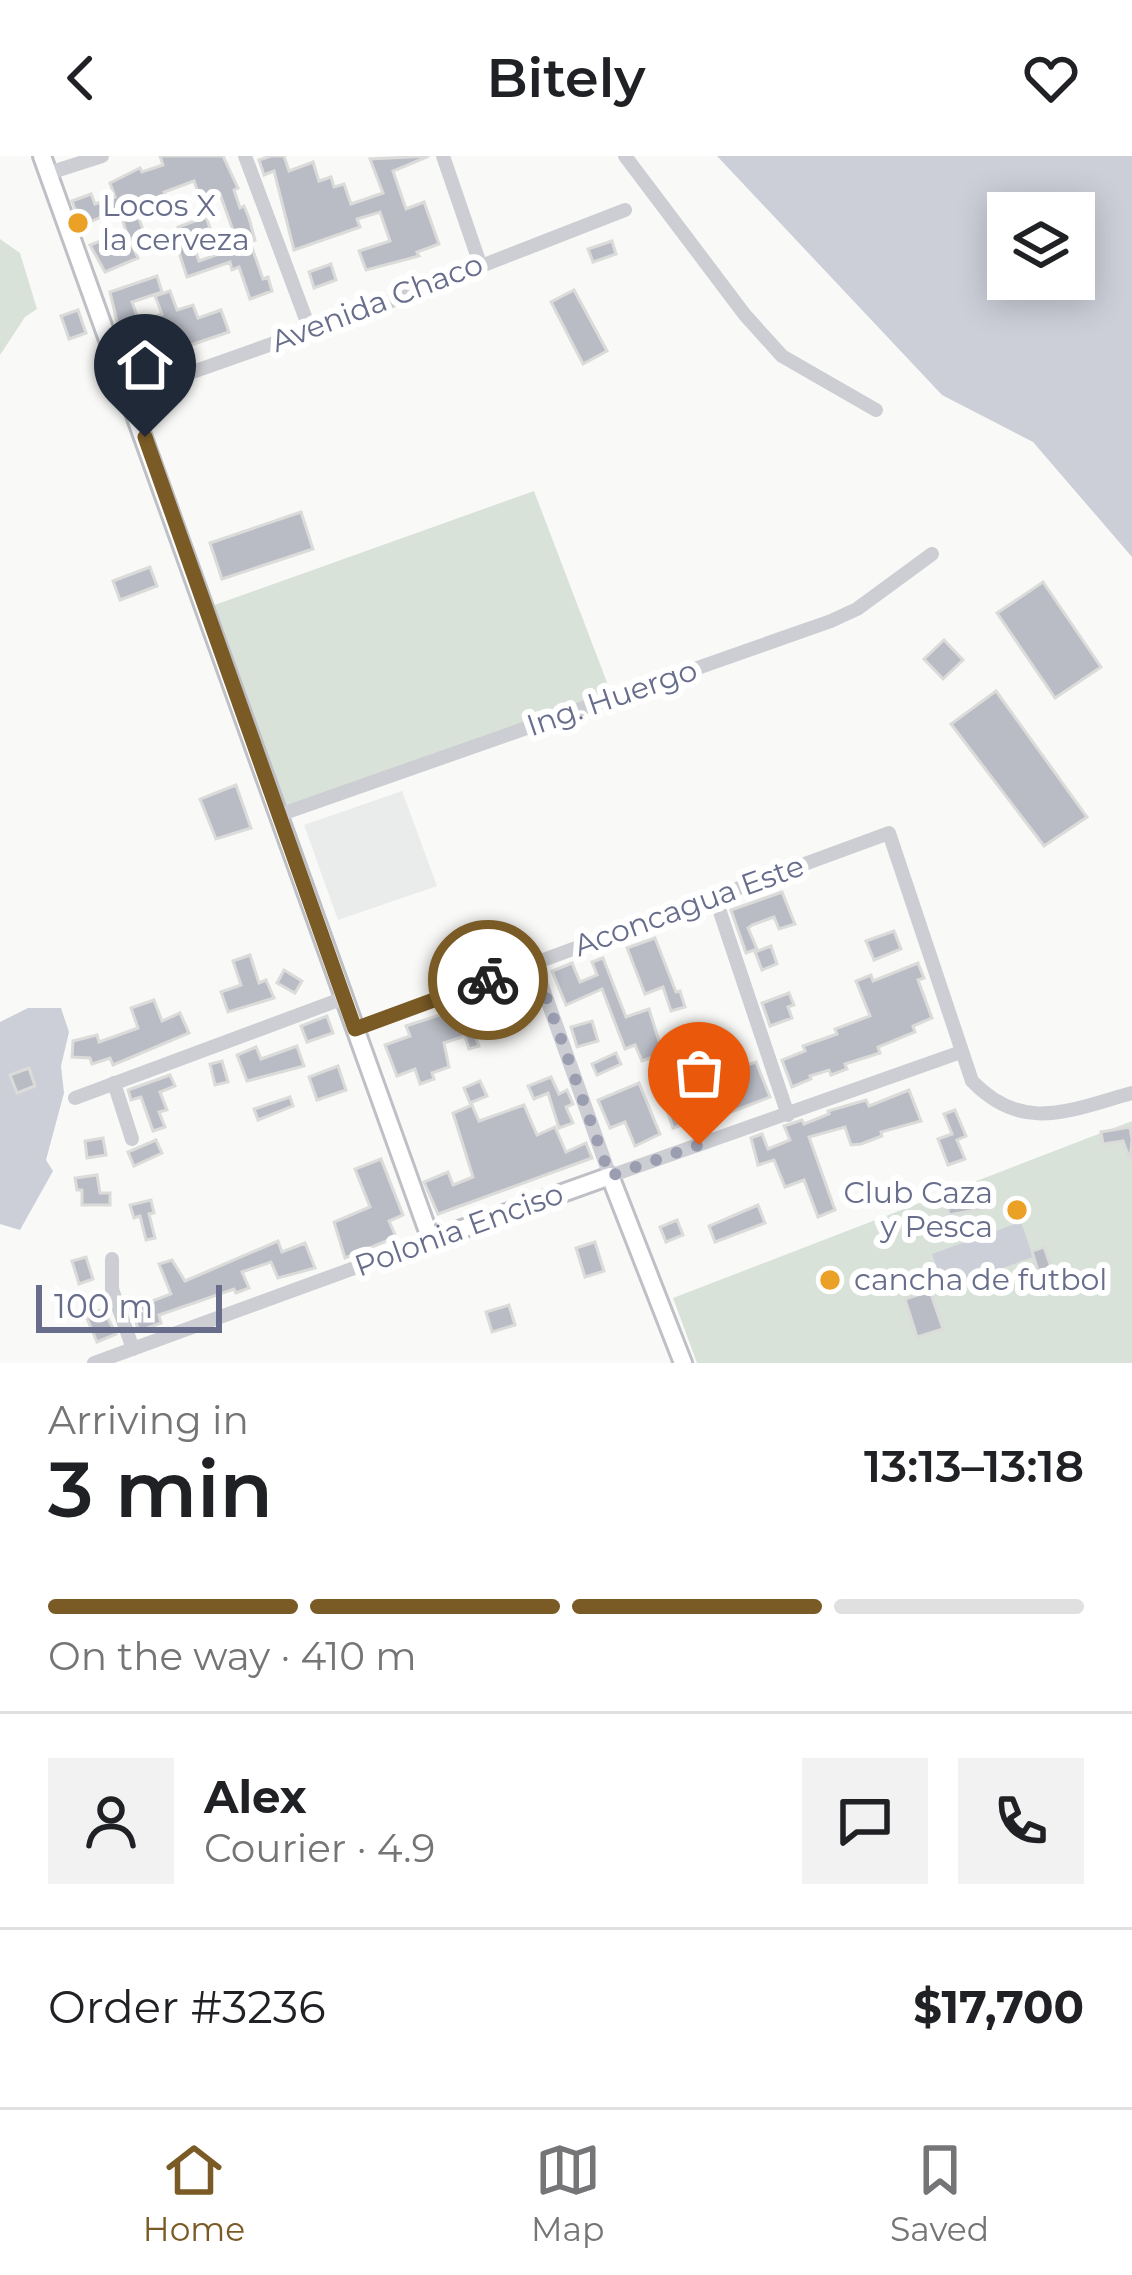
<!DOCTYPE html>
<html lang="en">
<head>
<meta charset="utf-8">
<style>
  :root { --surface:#fff; --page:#f2f2f2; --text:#202124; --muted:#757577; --line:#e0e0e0; --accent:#7b5b25 }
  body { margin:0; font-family:Montserrat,sans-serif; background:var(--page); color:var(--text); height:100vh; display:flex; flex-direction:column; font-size:45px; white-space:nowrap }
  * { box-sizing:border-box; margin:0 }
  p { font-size:39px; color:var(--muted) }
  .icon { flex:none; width:66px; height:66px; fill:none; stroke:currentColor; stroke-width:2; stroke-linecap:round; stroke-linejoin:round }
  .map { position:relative; height:1207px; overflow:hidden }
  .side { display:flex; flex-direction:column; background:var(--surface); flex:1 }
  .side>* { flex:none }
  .buttons { position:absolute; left:987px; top:36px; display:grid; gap:24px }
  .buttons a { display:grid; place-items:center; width:108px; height:108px; border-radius:0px; background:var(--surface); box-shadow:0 6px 30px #0003; font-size:60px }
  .scale { position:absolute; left:36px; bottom:30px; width:186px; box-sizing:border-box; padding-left:12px; border:6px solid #676d8a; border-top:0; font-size:33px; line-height:42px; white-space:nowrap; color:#676d8a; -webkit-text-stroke:9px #fff; paint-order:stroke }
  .pin { position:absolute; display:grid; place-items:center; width:102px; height:102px; color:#fff; margin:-123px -51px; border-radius:50% 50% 50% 0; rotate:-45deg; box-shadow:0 0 12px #0007 }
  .pin .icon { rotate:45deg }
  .courier { position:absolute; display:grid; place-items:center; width:120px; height:120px; margin:-60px; border:9px solid #7b5b25; border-radius:50%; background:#fff; color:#222; box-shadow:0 3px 15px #0007 }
  .headline em { font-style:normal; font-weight:600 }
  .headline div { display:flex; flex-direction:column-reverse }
  .headline { display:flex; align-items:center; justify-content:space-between; height:204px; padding:0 48px }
  h1 { font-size:78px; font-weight:600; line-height:90px }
  .bar { display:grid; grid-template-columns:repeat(4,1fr); gap:18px 12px; align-content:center; height:144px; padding:0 48px }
  .bar i { height:15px; border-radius:9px; background:var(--line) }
  .bar .selected { background:var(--accent) }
  .bar p { grid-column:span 4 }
  .line { display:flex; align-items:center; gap:30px; padding:0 48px; border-top:3px solid var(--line) }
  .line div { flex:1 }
  .round { display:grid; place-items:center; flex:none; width:126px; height:126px; border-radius:0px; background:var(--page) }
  header { display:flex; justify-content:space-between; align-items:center; height:156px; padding:0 48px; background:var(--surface); font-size:54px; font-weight:600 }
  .tab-bar { display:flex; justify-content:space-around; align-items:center; height:168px; border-top:3px solid var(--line); background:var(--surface); font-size:33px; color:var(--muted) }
  .tab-bar a { display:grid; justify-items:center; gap:6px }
  .tab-bar .selected { color:var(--accent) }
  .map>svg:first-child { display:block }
  .built { fill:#eaebeb }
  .green { fill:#d9e2d9 }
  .water { fill:#cccfd8; fill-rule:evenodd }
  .building { fill:#b9bbc5; stroke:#dbdcda; stroke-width:3 }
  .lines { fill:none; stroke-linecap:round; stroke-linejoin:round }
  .major-casing { stroke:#bfc0c6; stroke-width:22 }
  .minor { stroke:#cdced3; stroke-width:14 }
  .major { stroke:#fff; stroke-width:16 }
  .done { stroke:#9a9eb0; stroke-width:12; stroke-dasharray:0 21.6 }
  .route { stroke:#7b5b25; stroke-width:15 }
  .poi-dot { fill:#eba126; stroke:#fff; stroke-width:4.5 }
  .labels { text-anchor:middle; stroke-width:12; stroke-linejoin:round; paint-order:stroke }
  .poi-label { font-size:30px; fill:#676d8a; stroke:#fff; text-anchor:start }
  .street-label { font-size:30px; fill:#676d8a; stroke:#fff }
</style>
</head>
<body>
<header><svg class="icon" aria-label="back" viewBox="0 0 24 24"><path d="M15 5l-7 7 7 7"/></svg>Bitely<svg class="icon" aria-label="heart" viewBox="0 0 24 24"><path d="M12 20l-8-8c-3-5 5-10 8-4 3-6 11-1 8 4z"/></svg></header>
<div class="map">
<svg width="1132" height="1207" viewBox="0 0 1132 1207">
  <rect width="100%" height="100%" fill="#f9faf8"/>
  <polygon class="built" points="402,635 437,730 338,764 304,669"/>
  <g class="green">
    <polygon points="0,83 20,97 37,153 25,161 0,199"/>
    <polygon points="534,335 613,542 279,659 206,452"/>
    <polygon points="1132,965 1132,1207 697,1207 673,1142"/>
  </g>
  <g class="water">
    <path d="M717,0H1132V401L1033,286L942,239ZM1074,57V123H1008V57Z"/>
    <polygon points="28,852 61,852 69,876 61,910 64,937 46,1004 53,1015 20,1074 0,1068 0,866"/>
    <polygon points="1021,1066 1033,1101 944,1133 932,1098"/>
  </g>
  <g class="building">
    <polygon points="160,0 223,0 238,32 234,34 240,52 244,50 249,62 255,84 250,86 263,123 268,121 272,135 250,143 239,111 232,114 230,106 187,121 173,78 179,76 178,71 206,61 210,72 190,79 199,105 239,91 220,38 201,45 194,25 164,36 167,43 142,52 144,58 138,60 146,82 131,87 138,102 105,116 90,89 126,75 119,53 81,70 72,45 91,38 95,48 115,41 110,27 140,12 142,16 163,9"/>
    <polygon points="271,0 284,0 289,15 313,6 319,25 331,21 334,31 344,28 351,48 383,37 370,3 429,0 393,15 406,53 424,46 439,88 417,96 419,100 366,114 359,95 390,85 380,56 357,63 360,71 294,94 274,15 264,19 259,4"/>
    <polygon points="612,85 616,98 593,106 588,93"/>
    <polygon points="331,108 336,124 314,132 309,116"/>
    <polygon points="157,120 162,136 132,146 138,163 118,170 110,136"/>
    <polygon points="574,134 607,195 583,208 551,146"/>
    <polygon points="170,135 177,154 193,149 198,162 221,154 229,176 132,209 125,189 136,185 131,169 162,158 155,140"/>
    <polygon points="78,154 86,177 69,183 61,160"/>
    <polygon points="301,356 313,393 222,423 210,387"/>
    <polygon points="150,411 157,430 120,444 113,425"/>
    <polygon points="1043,426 1101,511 1055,542 997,457"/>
    <polygon points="944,484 963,504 943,523 924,503"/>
    <polygon points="996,535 1087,661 1044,690 951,568"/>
    <polygon points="236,629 251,672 216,683 200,643"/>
    <polygon points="782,736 795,768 779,773 774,761 752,769 748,772 757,793 746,797 731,754"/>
    <polygon points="894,775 901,793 874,804 866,785"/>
    <polygon points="655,782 676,836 680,835 685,851 671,855 663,831 645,838 627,792"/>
    <polygon points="771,790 777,808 762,814 755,796"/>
    <polygon points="250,799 259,827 266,824 274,842 228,856 221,836 241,829 233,805"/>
    <polygon points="603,802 626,861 649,853 669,917 678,931 756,906 770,941 710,964 708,960 673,972 650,902 642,905 635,889 625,893 602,833 566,849 552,815 572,807 580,826 597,819 592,806"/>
    <polygon points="918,807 924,822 918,824 932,862 913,870 915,876 878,891 880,897 845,908 847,913 831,919 829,914 810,920 811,923 792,931 782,904 805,895 803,890 837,878 835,873 870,860 856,825 871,819 873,825"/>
    <polygon points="284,814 302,825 295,837 277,827"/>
    <polygon points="789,837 794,849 788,851 792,862 770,870 762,847"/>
    <polygon points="500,839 505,852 509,851 516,874 505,877 503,870 475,880 479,890 469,893 465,880 444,887 449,911 432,917 434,923 420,928 415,913 397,920 385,889 410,880 406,870"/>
    <polygon points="154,844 162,865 180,857 189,877 113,909 110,902 92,908 90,902 72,901 73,885 97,879 99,886 138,872 131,852"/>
    <polygon points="327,860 333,877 307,886 301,870"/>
    <polygon points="592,865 598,885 577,891 571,871"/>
    <polygon points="297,890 304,910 247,925 237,899 256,891 261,903"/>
    <polygon points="616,897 621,908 597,919 592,908"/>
    <polygon points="222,905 228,926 215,929 210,908"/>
    <polygon points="338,910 346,934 317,944 309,921"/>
    <polygon points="29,912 35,930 17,937 10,919"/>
    <polygon points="170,919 175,930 160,936 167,954 159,956 165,971 153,975 141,941 131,944 128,934"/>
    <polygon points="551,921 559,938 567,934 573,948 566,951 573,967 559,972 548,937 534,943 528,930"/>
    <polygon points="480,925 487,940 470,947 464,932"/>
    <polygon points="639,927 660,978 635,990 625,966 610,972 598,944"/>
    <polygon points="909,934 921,965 881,976 882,980 861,988 851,989 845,971 809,981 835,1054 818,1061 804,1024 785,1031 774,1004 758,1009 751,982 762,978 768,993 790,984 784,970 802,964 804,968 829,958 828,955 866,944 869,950"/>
    <polygon points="290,941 293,950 258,964 254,953"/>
    <polygon points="472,949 479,965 524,949 537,979 555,971 566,996 586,987 592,1002 438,1058 424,1026 448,1016 453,1029 473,1021 453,957"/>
    <polygon points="955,954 966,980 957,984 965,1003 948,1009 938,983 952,978 944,958"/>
    <polygon points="1130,971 1132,984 1130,1004 1123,985 1103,988 1101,976"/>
    <polygon points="103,982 106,999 87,1002 85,985"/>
    <polygon points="156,984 162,997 134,1010 128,996"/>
    <polygon points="381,1003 403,1059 389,1065 396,1081 345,1102 334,1066 370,1051 355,1013"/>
    <polygon points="97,1019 100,1037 110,1037 110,1049 82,1049 82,1034 77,1034 75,1022"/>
    <polygon points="986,1027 991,1051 949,1059 944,1036"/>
    <polygon points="151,1044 154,1057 149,1058 155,1082 146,1084 140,1060 134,1062 130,1049"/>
    <polygon points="758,1049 765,1067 715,1086 709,1070"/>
    <polygon points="677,1064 683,1079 666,1086 660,1071"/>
    <polygon points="278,1085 282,1096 305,1087 315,1112 278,1122 271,1106 242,1116 249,1132 236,1137 234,1133 159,1159 161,1167 139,1175 131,1153 171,1138 159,1108 172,1104 185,1125"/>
    <polygon points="595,1086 604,1115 585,1121 576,1092"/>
    <polygon points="1044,1091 1051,1111 1038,1115 1032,1095"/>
    <polygon points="86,1101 93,1123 79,1128 72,1105"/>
    <polygon points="930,1135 943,1173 917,1181 905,1143"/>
    <polygon points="509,1149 515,1169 492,1176 486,1156"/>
    <polygon points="103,1153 116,1178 97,1186 86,1160"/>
  </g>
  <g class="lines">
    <g class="major-casing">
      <polyline id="major" points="42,0 431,1084 610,1020 683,1207"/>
    </g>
    <g class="minor">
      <polyline points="245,0 310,174"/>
      <polyline points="443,0 480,108"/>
      <polyline points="625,0 745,159 782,200 876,254"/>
      <polyline points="49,17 102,0"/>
      <polyline points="130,238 371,153 625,54"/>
      <polyline points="279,659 831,465 857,453 932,398"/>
      <polyline points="715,741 788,959"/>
      <polyline points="534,807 610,1020 961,896"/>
      <path d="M355,873L889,677L972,925C1023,978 1070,954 1132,937"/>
      <polyline points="114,927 132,983"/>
      <polyline points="75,942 344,842"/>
      <polyline points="112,1103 112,1133 133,1193"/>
      <polyline points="94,1207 431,1084"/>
    </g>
    <use href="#major" class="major"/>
  </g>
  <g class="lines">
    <polyline class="done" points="488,824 534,807 610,1020 699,989"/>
    <polyline class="route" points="145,281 355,873 488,824"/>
  </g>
  <g class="poi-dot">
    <circle cx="78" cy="67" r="12"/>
    <circle cx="1017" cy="1054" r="12"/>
    <circle cx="830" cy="1124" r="12"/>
  </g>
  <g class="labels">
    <g class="poi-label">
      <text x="102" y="60">Locos X<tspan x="102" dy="34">la cerveza</tspan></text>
      <text x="993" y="1047" text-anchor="end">Club Caza<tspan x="993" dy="34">y Pesca</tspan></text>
      <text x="854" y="1134">cancha de futbol</text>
    </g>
    <g class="street-label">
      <text transform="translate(377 147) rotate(-21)" y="10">Avenida Chaco</text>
      <text transform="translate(612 542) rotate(-19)" y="10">Ing. Huergo</text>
      <text transform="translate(689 750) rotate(-20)" y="10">Aconcagua Este</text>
      <text transform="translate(459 1074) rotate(-20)" y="10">Polonia Enciso</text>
    </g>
  </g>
</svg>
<div class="buttons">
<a><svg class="icon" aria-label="layers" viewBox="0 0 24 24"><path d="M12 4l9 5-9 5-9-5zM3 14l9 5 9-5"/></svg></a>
</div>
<div class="scale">100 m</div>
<div class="pin" style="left:699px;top:989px;background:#ea580c"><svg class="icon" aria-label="bag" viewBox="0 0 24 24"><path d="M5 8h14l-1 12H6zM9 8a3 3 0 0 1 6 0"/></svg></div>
<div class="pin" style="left:145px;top:281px;background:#1f2937"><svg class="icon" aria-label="home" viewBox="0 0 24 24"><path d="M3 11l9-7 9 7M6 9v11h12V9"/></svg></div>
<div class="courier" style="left:488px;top:824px"><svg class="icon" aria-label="bike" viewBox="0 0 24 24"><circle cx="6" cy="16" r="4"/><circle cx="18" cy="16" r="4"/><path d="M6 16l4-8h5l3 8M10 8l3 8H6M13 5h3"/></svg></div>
</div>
<section class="side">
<div class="headline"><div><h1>3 min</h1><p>Arriving in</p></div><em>13:13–13:18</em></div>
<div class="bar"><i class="selected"></i><i class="selected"></i><i class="selected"></i><i></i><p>On the way · 410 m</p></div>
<div class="line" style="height:216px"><a class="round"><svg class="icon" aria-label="person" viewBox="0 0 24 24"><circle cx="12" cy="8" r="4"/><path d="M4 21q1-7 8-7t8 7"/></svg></a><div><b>Alex</b><p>Courier · 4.9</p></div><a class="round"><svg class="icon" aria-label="chat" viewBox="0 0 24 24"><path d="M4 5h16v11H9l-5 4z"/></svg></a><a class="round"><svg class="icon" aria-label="phone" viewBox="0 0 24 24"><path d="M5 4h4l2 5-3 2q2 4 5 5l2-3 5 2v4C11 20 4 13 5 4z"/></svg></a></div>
<div class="line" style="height:156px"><div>Order #3236</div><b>$17,700</b></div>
</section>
<nav class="tab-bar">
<a class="selected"><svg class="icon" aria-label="home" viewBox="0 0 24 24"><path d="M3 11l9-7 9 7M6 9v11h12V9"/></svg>Home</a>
<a><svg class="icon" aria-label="map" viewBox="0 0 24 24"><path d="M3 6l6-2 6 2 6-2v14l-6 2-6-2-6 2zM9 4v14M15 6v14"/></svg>Map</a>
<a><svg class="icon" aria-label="saved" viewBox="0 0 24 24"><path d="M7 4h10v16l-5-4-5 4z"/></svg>Saved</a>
</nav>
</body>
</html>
